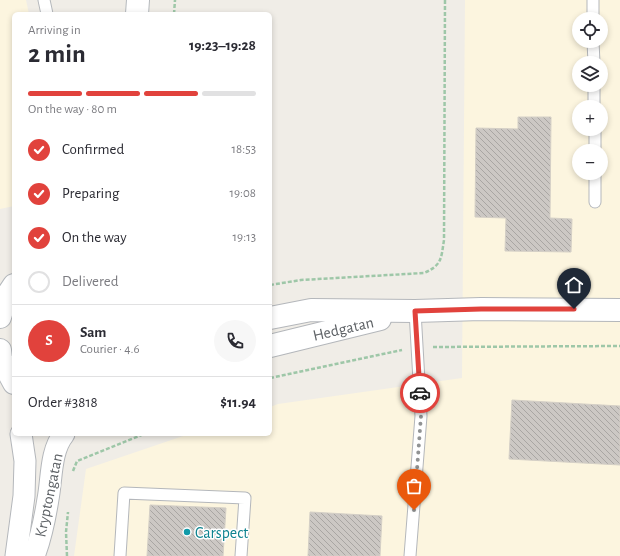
<!DOCTYPE html>
<html lang="en">
<head>
<meta charset="utf-8">
<style>
  :root { --surface:#fff; --page:#f7f7f7; --text:#2b2b33; --muted:#7c7c81; --line:#e1e1e2; --accent:#e1423c }
  body { margin:0; font-family:"Alegreya Sans",sans-serif; background:var(--page); color:var(--text); height:100vh; display:flex; flex-direction:column; font-size:15px; white-space:nowrap }
  * { box-sizing:border-box; margin:0 }
  p { font-size:13px; color:var(--muted) }
  .icon { flex:none; width:22px; height:22px; fill:none; stroke:currentColor; stroke-width:2; stroke-linecap:round; stroke-linejoin:round }
  .map { position:relative; flex:1; overflow:hidden }
  .drawer { position:absolute; left:12px; top:12px; width:260px; height:424px; display:flex; flex-direction:column; background:var(--surface); border-radius:6px; box-shadow:0 2px 6px #0003 }
  .drawer>* { flex:none }
  .tools { position:absolute; left:572px; top:12px; display:grid; gap:8px }
  .tools a { display:grid; place-items:center; width:36px; height:36px; border-radius:50%; background:var(--surface); box-shadow:0 2px 6px #0003; font-size:20px }
  .pin { position:absolute; display:grid; place-items:center; width:34px; height:34px; color:#fff; margin:-41px -17px; border-radius:50% 50% 50% 0; rotate:-45deg; box-shadow:0 0 4px #0007 }
  .pin .icon { rotate:45deg }
  .courier { position:absolute; display:grid; place-items:center; width:40px; height:40px; margin:-20px; border:3px solid #e1423c; border-radius:50%; background:#fff; color:#222; box-shadow:0 1px 5px #0007 }
  .overview em { font-style:normal; font-weight:700 }
  .overview div { display:flex; flex-direction:column-reverse }
  .overview { display:flex; align-items:center; justify-content:space-between; height:68px; padding:0 16px }
  h1 { font-size:26px; font-weight:700; line-height:30px }
  .bar { display:grid; grid-template-columns:repeat(4,1fr); gap:6px 4px; align-content:center; height:48px; padding:0 16px }
  .bar i { height:5px; border-radius:3px; background:var(--line) }
  .bar .active { background:var(--accent) }
  .bar p { grid-column:span 4 }
  .line { display:flex; align-items:center; gap:10px; padding:0 16px; border-top:1px solid var(--line) }
  .line div { flex:1 }
  .round { display:grid; place-items:center; flex:none; width:42px; height:42px; border-radius:21px; background:var(--page) }
  ol { padding:0 16px; list-style:none }
  li { display:flex; align-items:center; gap:12px; height:44px }
  li p { margin-inline-start:auto }
  li .icon { padding:4px; border-radius:50%; background:var(--accent); color:#fff; stroke-width:4 }
  li:last-child { color:var(--muted) }
  li i { width:22px; height:22px; border:2px solid var(--line); border-radius:50% }
  .map>svg:first-child { display:block }
  .commercial { fill:#fcf5df; fill-rule:evenodd }
  .building { fill:url(#building-back-hatch); stroke:#d4cfc6 }
  .lines { fill:none; stroke-linecap:round; stroke-linejoin:round }
  .service-casing { stroke:#b4b7bb; stroke-width:13 }
  .minor-casing { stroke:#b4b7bb; stroke-width:23 }
  .tertiary-casing { stroke:#b4b7bb; stroke-width:24 }
  .secondary-casing { stroke:#b5b9bd; stroke-width:24 }
  .path { stroke:#9ec7a8; stroke-width:2.5; stroke-dasharray:4 2; stroke-linecap:butt }
  .service { stroke:#fff; stroke-width:11 }
  .minor { stroke:#fff; stroke-width:21 }
  .tertiary { stroke:#fff; stroke-width:22 }
  .secondary { stroke:#fff; stroke-width:22 }
  .done { stroke:#919393; stroke-width:4; stroke-dasharray:0 7.2 }
  .route { stroke:#e1423c; stroke-width:5 }
  .culture-dot { fill:#0f9aa8; stroke:#fff; stroke-width:1.5 }
  .labels { text-anchor:middle; stroke-width:3; stroke-linejoin:round; paint-order:stroke }
  .street-label { font-size:16px; fill:#5e6266; stroke:#fff }
  .culture-label { font-size:16px; fill:#0d838f; stroke:#fff; text-anchor:start }
</style>
</head>
<body>
<div class="map">
<svg width="620" height="556" viewBox="0 0 620 556">
  <defs>
    <pattern id="building-back-hatch" width="6" height="6" patternUnits="userSpaceOnUse"><rect width="6" height="6" fill="#ccc8c4"/><path d="M-1 5l2 2M0 0l6 6M5-1l2 2" fill="none" stroke="#a9a6a3"/></pattern>
  </defs>
  <rect width="100%" height="100%" fill="#f0ede7"/>
  <g class="commercial">
    <polygon points="0,0 26,0 29,14 14,14 14,206 0,209"/>
    <path d="M465,0H620V556H74L86,469L189,434H270V407L278,404L462,378ZM579,19H601V41H579ZM579,63H601V85H579ZM579,107H601V129H579ZM579,151H601V173H579Z"/>
  </g>
  <g class="building">
    <polygon points="518,117 551,117 550,218 572,219 571,252 505,251 506,218 475,217 476,128 518,129"/>
    <polygon points="512,400 620,406 620,465 509,459"/>
    <polygon points="150,505 226,508 223,556 147,556"/>
    <polygon points="310,512 382,516 380,556 308,556"/>
  </g>
  <g class="lines">
    <g class="service-casing">
      <g id="service">
        <polyline points="44,0 47,14"/>
        <polyline points="593,0 593,19"/>
        <polyline points="593,41 594,63"/>
        <polyline points="594,85 594,107"/>
        <polyline points="595,129 595,151"/>
        <polyline points="595,173 595,202"/>
        <polyline points="120,556 124,493 245,498 241,556"/>
        <polyline points="410,556 421,416 415,311"/>
      </g>
    </g>
    <g class="minor-casing">
      <g id="minor">
        <polyline points="16,556 24,496 25,461 21,434"/>
        <path d="M34,556C41,538 45,518 48,499C52,479 50,451 64,434"/>
      </g>
    </g>
    <g class="tertiary-casing">
      <g id="tertiary">
        <polyline points="270,318 311,310 415,311 481,309 620,310"/>
        <polyline points="270,346 380,319"/>
      </g>
    </g>
    <g class="secondary-casing">
      <g id="secondary">
        <polyline points="137,14 138,0"/>
        <polyline points="0,317 6,297 14,285"/>
        <polyline points="0,350 1,359 14,383"/>
      </g>
    </g>
    <g class="path">
      <polyline points="174,14 175,0"/>
      <path d="M270,285L301,280L424,273C442,265 441,259 444,240L445,0"/>
      <polyline points="433,347 620,346"/>
      <polyline points="270,378 402,350"/>
      <polyline points="73,471 77,461 144,434"/>
      <polyline points="67,556 66,532 68,512"/>
    </g>
    <use href="#service" class="service"/>
    <use href="#minor" class="minor"/>
    <use href="#tertiary" class="tertiary"/>
    <use href="#secondary" class="secondary"/>
  </g>
  <g class="lines">
    <polyline class="done" points="414,510 421,416 420,393"/>
    <polyline class="route" points="420,393 415,311 481,309 574,309"/>
  </g>
  <circle class="culture-dot" cx="187" cy="532" r="4"/>
  <g class="labels">
    <g class="street-label">
      <text transform="translate(343 328) rotate(-13)" y="6">Hedgatan</text>
      <text transform="translate(48 495) rotate(-78)" y="6">Kryptongatan</text>
    </g>
    <g class="culture-label">
      <text x="195" y="538">Carspect</text>
    </g>
  </g>
</svg>
<div class="tools">
<a><svg class="icon" aria-label="locate" viewBox="0 0 24 24"><circle cx="12" cy="12" r="6"/><path d="M12 2v4M12 18v4M2 12h4M18 12h4"/></svg></a>
<a><svg class="icon" aria-label="layers" viewBox="0 0 24 24"><path d="M12 4l9 5-9 5-9-5zM3 14l9 5 9-5"/></svg></a>
<a>+</a>
<a>−</a>
</div>
<div class="pin" style="left:414px;top:510px;background:#ea580c"><svg class="icon" aria-label="bag" viewBox="0 0 24 24"><path d="M5 8h14l-1 12H6zM9 8a3 3 0 0 1 6 0"/></svg></div>
<div class="pin" style="left:574px;top:309px;background:#1f2937"><svg class="icon" aria-label="home" viewBox="0 0 24 24"><path d="M3 11l9-7 9 7M6 9v11h12V9"/></svg></div>
<div class="courier" style="left:420px;top:393px"><svg class="icon" aria-label="car" viewBox="0 0 24 24"><path d="M5 17H2v-5l4-1 3-4h7l3 4 3 1v5h-3M9 17h6M6 11h13"/><circle cx="7" cy="17" r="2"/><circle cx="17" cy="17" r="2"/></svg></div>
<section class="drawer">
<div class="overview"><div><h1>2 min</h1><p>Arriving in</p></div><em>19:23–19:28</em></div>
<div class="bar"><i class="active"></i><i class="active"></i><i class="active"></i><i></i><p>On the way · 80 m</p></div>
<ol>
<li><svg class="icon" aria-label="check" viewBox="0 0 24 24"><path d="M5 12l5 5 9-10"/></svg>Confirmed<p>18:53</p></li>
<li><svg class="icon" aria-label="check" viewBox="0 0 24 24"><path d="M5 12l5 5 9-10"/></svg>Preparing<p>19:08</p></li>
<li><svg class="icon" aria-label="check" viewBox="0 0 24 24"><path d="M5 12l5 5 9-10"/></svg>On the way<p>19:13</p></li>
<li><i></i>Delivered</li>
</ol>
<div class="line" style="height:72px"><b class="round" style="background:var(--accent);color:#fff">S</b><div><b>Sam</b><p>Courier · 4.6</p></div><a class="round"><svg class="icon" aria-label="phone" viewBox="0 0 24 24"><path d="M5 4h4l2 5-3 2q2 4 5 5l2-3 5 2v4C11 20 4 13 5 4z"/></svg></a></div>
<div class="line" style="height:52px"><div>Order #3818</div><b>$11.94</b></div>
</section>
</div>
</body>
</html>
